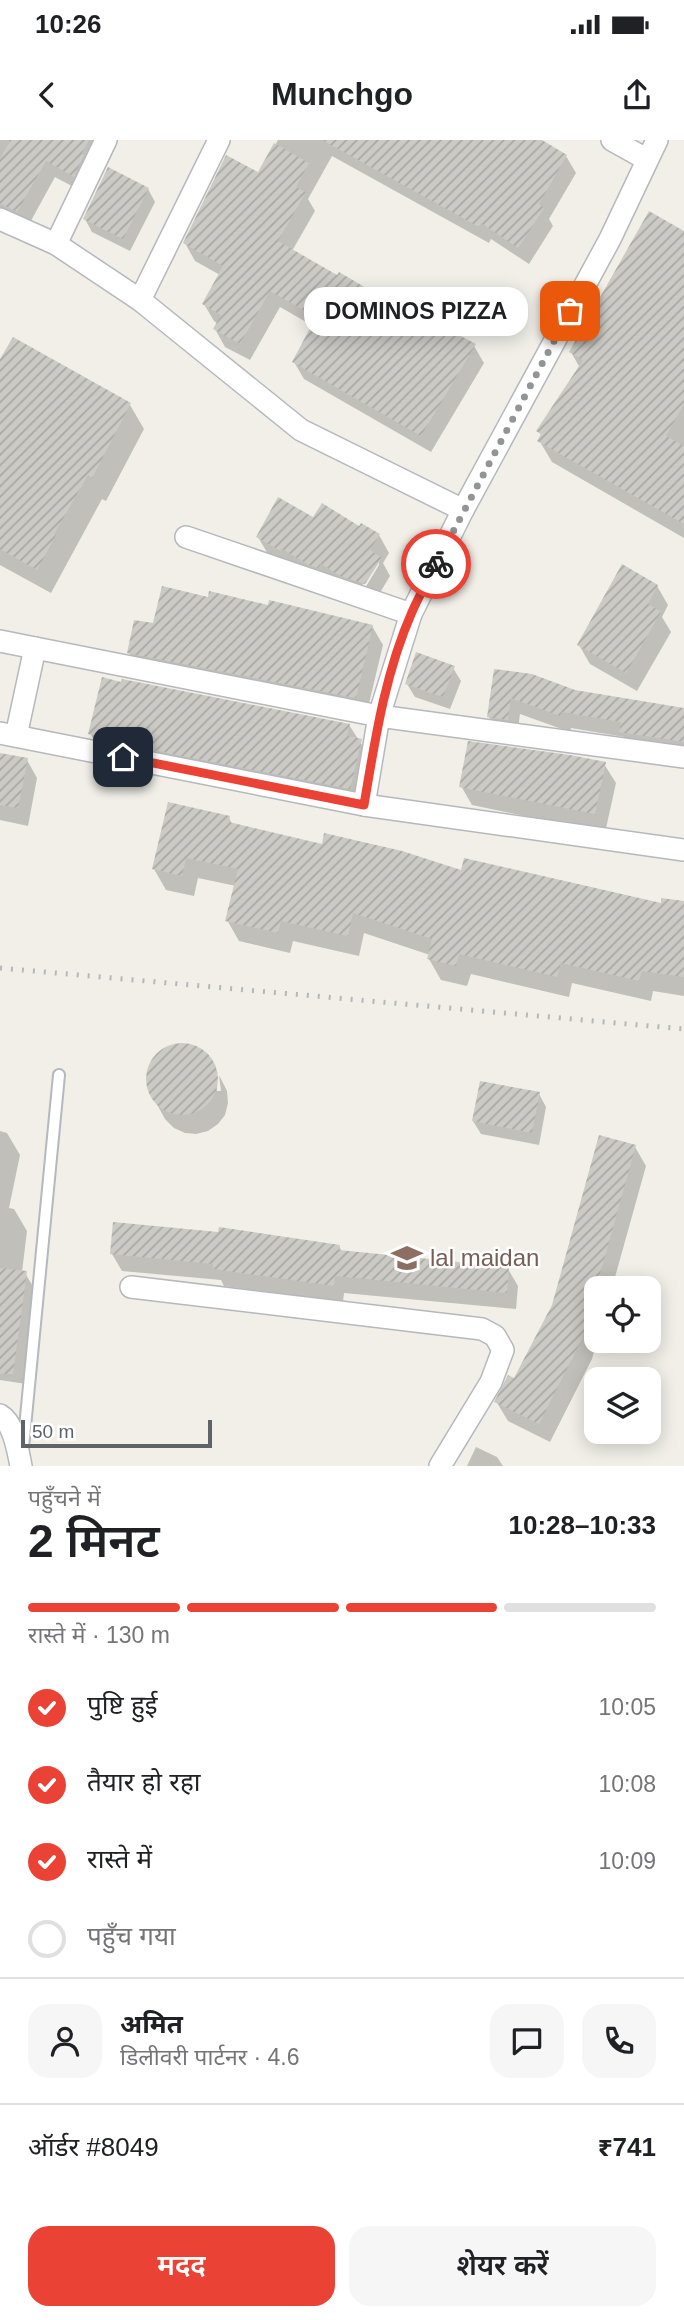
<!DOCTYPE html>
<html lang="hi">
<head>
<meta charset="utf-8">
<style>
  :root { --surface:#fff; --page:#f6f6f6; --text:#202124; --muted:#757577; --line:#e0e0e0; --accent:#ea4335 }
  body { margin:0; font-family:Helvetica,"Noto Sans Devanagari",sans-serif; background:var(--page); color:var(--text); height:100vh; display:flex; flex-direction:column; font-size:26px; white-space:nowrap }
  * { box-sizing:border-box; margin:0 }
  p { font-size:23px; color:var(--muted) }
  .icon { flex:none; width:38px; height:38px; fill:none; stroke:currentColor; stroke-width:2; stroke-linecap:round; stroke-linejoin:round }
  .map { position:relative; height:1326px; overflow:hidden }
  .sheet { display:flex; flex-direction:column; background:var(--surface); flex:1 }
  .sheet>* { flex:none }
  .tools { position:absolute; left:584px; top:1136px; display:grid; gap:14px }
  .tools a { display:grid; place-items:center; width:77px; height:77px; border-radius:14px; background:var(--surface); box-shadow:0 4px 18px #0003; font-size:35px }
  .scale { position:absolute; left:21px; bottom:18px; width:191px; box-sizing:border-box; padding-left:7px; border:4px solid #5f6368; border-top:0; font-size:19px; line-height:24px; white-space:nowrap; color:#5f6368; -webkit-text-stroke:5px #fff; paint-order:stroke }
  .pin { position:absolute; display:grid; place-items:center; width:60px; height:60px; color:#fff; margin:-30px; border-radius:14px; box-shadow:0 4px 10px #0006 }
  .courier { position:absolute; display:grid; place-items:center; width:70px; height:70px; margin:-35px; border:5px solid #ea4335; border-radius:50%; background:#fff; color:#222; box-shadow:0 2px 9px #0007 }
  .bubble { position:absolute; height:49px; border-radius:21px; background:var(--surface); box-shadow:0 4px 18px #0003; font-size:23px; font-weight:600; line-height:49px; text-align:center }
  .summary em { font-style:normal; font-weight:600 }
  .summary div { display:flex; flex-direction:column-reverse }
  .summary { display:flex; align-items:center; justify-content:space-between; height:119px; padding:0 28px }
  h1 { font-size:46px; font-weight:600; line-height:52px }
  .bar { display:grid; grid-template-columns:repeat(4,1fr); gap:10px 7px; align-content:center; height:84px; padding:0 28px }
  .bar i { height:9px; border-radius:5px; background:var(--line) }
  .bar .on { background:var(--accent) }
  .bar p { grid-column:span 4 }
  .line { display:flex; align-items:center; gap:18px; padding:0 28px; border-top:2px solid var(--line) }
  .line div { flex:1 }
  .round { display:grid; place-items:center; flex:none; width:74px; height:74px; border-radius:21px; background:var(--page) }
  ol { padding:0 28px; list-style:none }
  li { display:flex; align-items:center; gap:21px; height:77px }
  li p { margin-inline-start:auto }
  li .icon { padding:7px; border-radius:50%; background:var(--accent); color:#fff; stroke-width:4 }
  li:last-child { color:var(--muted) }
  li i { width:38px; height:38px; border:4px solid var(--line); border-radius:50% }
  .button { display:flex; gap:14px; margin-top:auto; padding:14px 28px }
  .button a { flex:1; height:80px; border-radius:21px; background:var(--accent); color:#fff; font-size:28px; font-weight:600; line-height:80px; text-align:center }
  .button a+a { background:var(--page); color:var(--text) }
  .status { display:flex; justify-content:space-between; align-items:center; height:49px; padding:0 35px; background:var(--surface); direction:ltr }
  .status svg { height:19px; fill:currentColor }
  header { display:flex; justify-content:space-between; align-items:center; height:91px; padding:0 28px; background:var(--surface); font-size:32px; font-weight:600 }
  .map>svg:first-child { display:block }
  .shadow { fill:#0003; fill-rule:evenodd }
  .building { fill:url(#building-hatch) }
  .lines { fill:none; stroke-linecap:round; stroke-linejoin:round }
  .lane-casing { stroke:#b5b8bc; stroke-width:14 }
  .street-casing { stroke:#b5b8bc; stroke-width:24 }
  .lane { stroke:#fff; stroke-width:10 }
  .street { stroke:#fff; stroke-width:21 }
  .rail { stroke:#b6b7b8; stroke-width:5; stroke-dasharray:2 9; stroke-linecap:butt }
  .done { stroke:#929495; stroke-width:7; stroke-dasharray:0 12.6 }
  .route { stroke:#ea4335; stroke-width:9 }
  .labels { text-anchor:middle; stroke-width:5; stroke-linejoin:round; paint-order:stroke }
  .education-label { font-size:24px; fill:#785e54; stroke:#fff; text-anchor:start }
</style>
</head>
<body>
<div class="status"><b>10:26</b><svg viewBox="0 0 49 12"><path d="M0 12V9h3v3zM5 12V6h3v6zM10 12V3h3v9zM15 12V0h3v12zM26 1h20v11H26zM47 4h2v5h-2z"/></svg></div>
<header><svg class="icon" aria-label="back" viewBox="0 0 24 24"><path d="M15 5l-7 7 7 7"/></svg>Munchgo<svg class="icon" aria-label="share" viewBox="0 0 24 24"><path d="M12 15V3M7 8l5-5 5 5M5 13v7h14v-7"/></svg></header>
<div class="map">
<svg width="684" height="1326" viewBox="0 0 684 1326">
  <defs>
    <pattern id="building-hatch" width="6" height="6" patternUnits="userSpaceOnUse" patternTransform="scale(1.75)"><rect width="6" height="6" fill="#cccac5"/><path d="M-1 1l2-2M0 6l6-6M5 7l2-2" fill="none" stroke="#a9a8a4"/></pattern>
  </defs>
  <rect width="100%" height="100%" fill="#f1efe8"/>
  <g class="shadow">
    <polygon points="0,0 96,0 83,52 55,37 27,88 0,74"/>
    <polygon points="278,0 538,0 566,16 576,33 549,79 553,86 529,124 491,99 489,103 332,16 308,59 315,71 292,111 391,165 474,206 484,223 431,312 304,239 294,222 313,186 280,167 250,220 225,207 215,189 218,184 214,181 204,164 220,135 195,121 185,103 258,35"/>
    <polygon points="148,49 155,62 130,111 92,92 85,79"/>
    <polygon points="684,93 684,398 552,322 539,300 542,296 538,291 580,228 571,212"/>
    <polygon points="0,223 130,265 144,289 106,361 102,359 51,453 0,425"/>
    <path d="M314,379L360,388L379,395L389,413L383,423L390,436L375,461L268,414L258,397ZM379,418V425L362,453L359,451Z"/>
    <polygon points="657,446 668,465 662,477 671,492 637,551 590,524 579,505"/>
    <polygon points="209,459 372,486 383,505 366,576 140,531 129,513 154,485"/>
    <polygon points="453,528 461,541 450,569 415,557 407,544"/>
    <polygon points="495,531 574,552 684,570 684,617 630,609 624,597 571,588 570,592 520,574 517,596 499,594 489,577"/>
    <polygon points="349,585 375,625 364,672 104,618 90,593"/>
    <polygon points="0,614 27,620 37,638 28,686 0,680"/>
    <polygon points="604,624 616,643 605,693 472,665 461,646"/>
    <polygon points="229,678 232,684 323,706 462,732 662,765 684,763 684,856 653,851 651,861 572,843 569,857 471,834 467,846 441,840 429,819 430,815 364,793 359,816 293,801 290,813 239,801 227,780 236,746 198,738 194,756 166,750 154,729"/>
    <polygon points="173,906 195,907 204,912 215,928 217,951 221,951 219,935 227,951 228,963 225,975 218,984 208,991 196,994 185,993 174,988 165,979 148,948 149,927 163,910"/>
    <polygon points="539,954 546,967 539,1005 481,994 473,981"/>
    <polygon points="0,991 7,993 20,1015 9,1068 14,1069 27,1091 22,1132 25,1133 38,1155 26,1244 0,1240"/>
    <polygon points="635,1007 646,1026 612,1148 597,1148 597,1200 592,1219 550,1302 508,1281 496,1261 515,1241"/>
    <polygon points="339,1106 342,1112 508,1129 518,1146 516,1169 344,1153 343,1162 224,1146 221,1140 122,1131 112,1114"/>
    <polygon points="476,1307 497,1317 503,1326 467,1326"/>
  </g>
  <g class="building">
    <polygon points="8,0 89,0 82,13 84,15 74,37 46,21 17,72 0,63 0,19 10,1"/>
    <polygon points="322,0 542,0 567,15 539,64 544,68 518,108 481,83 479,87"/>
    <polygon points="274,3 309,23 296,47 306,52 278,101 337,135 339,132 390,162 392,160 476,204 421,296 292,222 316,177 270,151 240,204 213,189 221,175 202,164 223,126 183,103 226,15 258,32"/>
    <polygon points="108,27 149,48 123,99 83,79"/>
    <polygon points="649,71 684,91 684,264 666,296 684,306 684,384 537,301 541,294 536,291 583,220 569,212"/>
    <polygon points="13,197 131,263 92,338 88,335 54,394 56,395 37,430 0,409 0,219"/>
    <polygon points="278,357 313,377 322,363 359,386 361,383 380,394 370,410 382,418 365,444 340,436 321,424 318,428 309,425 282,409 281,411 256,397"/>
    <polygon points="622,424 658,445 648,464 661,472 626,533 577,505"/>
    <polygon points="162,446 208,457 209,451 268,465 269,460 373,485 356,558 127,513 134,480 153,483"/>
    <polygon points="416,512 455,526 443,557 405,544"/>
    <polygon points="494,529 532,534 575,550 684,568 684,602 619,592 621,582 562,572 560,576 511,558 508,580 487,577"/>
    <polygon points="102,537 121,542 122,539 350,584 347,596 362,599 350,649 172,614 88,594"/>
    <polygon points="468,601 570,615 606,622 595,674 459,647"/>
    <polygon points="0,613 28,618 18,668 0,665"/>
    <polygon points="168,662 230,676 229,682 322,704 324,693 402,711 461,730 464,718 661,763 661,758 684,761 684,837 642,831 639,841 561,823 557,837 459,814 456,826 427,819 432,799 353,773 348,796 281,781 278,793 225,781 238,729 186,718 182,736 152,729"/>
    <circle cx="182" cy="939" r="36"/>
    <polygon points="480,941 540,952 532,993 472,981"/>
    <polygon points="599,995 636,1005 582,1199 539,1284 494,1262 508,1235 514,1238 552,1165"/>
    <polygon points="113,1082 218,1092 219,1087 340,1105 339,1110 509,1127 507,1153 335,1136 334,1146 213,1129 213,1124 110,1114"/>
    <polygon points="0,1128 27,1131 13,1234 0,1234"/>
  </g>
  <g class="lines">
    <g class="lane-casing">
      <polyline id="lane" points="23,1308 59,935"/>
    </g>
    <g class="street-casing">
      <g id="street">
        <polyline points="612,0 646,19"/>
        <polyline points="0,79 56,104 140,160 301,290 463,370"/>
        <polyline points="56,104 106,0"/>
        <polyline points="140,160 219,0"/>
        <polyline points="186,397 411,474"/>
        <polyline points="0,501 35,508"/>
        <polyline points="0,593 364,665 684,710"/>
        <polyline points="16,596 35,508 379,576 684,617"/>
        <polyline points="364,665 379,576 411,474 463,370 610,99 657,0"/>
        <polyline points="131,1147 482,1189 495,1196 503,1210 491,1242 440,1326"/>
        <path d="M0,1275C14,1283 18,1311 21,1326"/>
      </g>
    </g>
    <use href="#lane" class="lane"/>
    <use href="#street" class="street"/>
    <polyline class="rail" points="0,828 684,889"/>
  </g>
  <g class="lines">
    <polyline class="done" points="436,424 570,171"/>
    <path class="route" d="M123,617L364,665C375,600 385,533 412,472C419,456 428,440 436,424"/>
  </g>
  <defs>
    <g id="school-bare" transform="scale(2.415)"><path d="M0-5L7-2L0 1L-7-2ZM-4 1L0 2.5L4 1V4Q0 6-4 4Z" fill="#8d6e63" stroke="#fff" stroke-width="2.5" paint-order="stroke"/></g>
  </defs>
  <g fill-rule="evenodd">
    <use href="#school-bare" x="407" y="1118"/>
  </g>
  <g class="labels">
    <g class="education-label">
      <text x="430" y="1126">lal maidan</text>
    </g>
  </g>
</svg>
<div class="tools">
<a><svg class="icon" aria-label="locate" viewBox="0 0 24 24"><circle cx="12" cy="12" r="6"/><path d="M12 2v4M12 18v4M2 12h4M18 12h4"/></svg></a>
<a><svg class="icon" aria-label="layers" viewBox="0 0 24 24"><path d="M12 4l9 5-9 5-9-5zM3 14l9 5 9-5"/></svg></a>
</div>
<div class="scale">50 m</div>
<div class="pin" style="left:570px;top:171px;background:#ea580c"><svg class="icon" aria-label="bag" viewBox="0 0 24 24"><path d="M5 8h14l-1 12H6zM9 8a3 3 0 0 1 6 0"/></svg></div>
<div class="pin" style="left:123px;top:617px;background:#1f2937"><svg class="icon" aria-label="home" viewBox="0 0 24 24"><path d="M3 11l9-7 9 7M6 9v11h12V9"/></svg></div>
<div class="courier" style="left:436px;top:424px"><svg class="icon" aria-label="bike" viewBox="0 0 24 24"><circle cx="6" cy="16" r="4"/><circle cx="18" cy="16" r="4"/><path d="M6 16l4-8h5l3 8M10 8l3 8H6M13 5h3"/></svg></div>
<div class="bubble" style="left:304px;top:147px;width:224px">DOMINOS PIZZA</div>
</div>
<section class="sheet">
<div class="summary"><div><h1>2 मिनट</h1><p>पहुँचने में</p></div><em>10:28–10:33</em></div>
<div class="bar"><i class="on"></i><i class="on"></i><i class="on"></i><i></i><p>रास्ते में · 130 m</p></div>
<ol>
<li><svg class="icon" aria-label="check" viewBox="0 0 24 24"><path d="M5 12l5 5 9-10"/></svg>पुष्टि हुई<p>10:05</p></li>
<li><svg class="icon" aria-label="check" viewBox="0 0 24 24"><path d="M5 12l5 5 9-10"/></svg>तैयार हो रहा<p>10:08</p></li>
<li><svg class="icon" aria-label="check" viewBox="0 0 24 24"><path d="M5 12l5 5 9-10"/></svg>रास्ते में<p>10:09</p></li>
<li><i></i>पहुँच गया</li>
</ol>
<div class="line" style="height:126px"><a class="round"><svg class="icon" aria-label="person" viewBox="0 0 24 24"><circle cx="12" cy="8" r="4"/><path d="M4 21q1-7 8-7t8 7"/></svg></a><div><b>अमित</b><p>डिलीवरी पार्टनर · 4.6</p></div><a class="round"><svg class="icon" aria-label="chat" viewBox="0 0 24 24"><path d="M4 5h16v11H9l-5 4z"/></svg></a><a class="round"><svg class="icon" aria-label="phone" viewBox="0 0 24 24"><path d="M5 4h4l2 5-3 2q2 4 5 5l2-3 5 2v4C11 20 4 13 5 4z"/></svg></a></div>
<div class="line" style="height:91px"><div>ऑर्डर #8049</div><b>₹741</b></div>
<div class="button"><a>मदद</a><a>शेयर करें</a></div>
</section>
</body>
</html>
